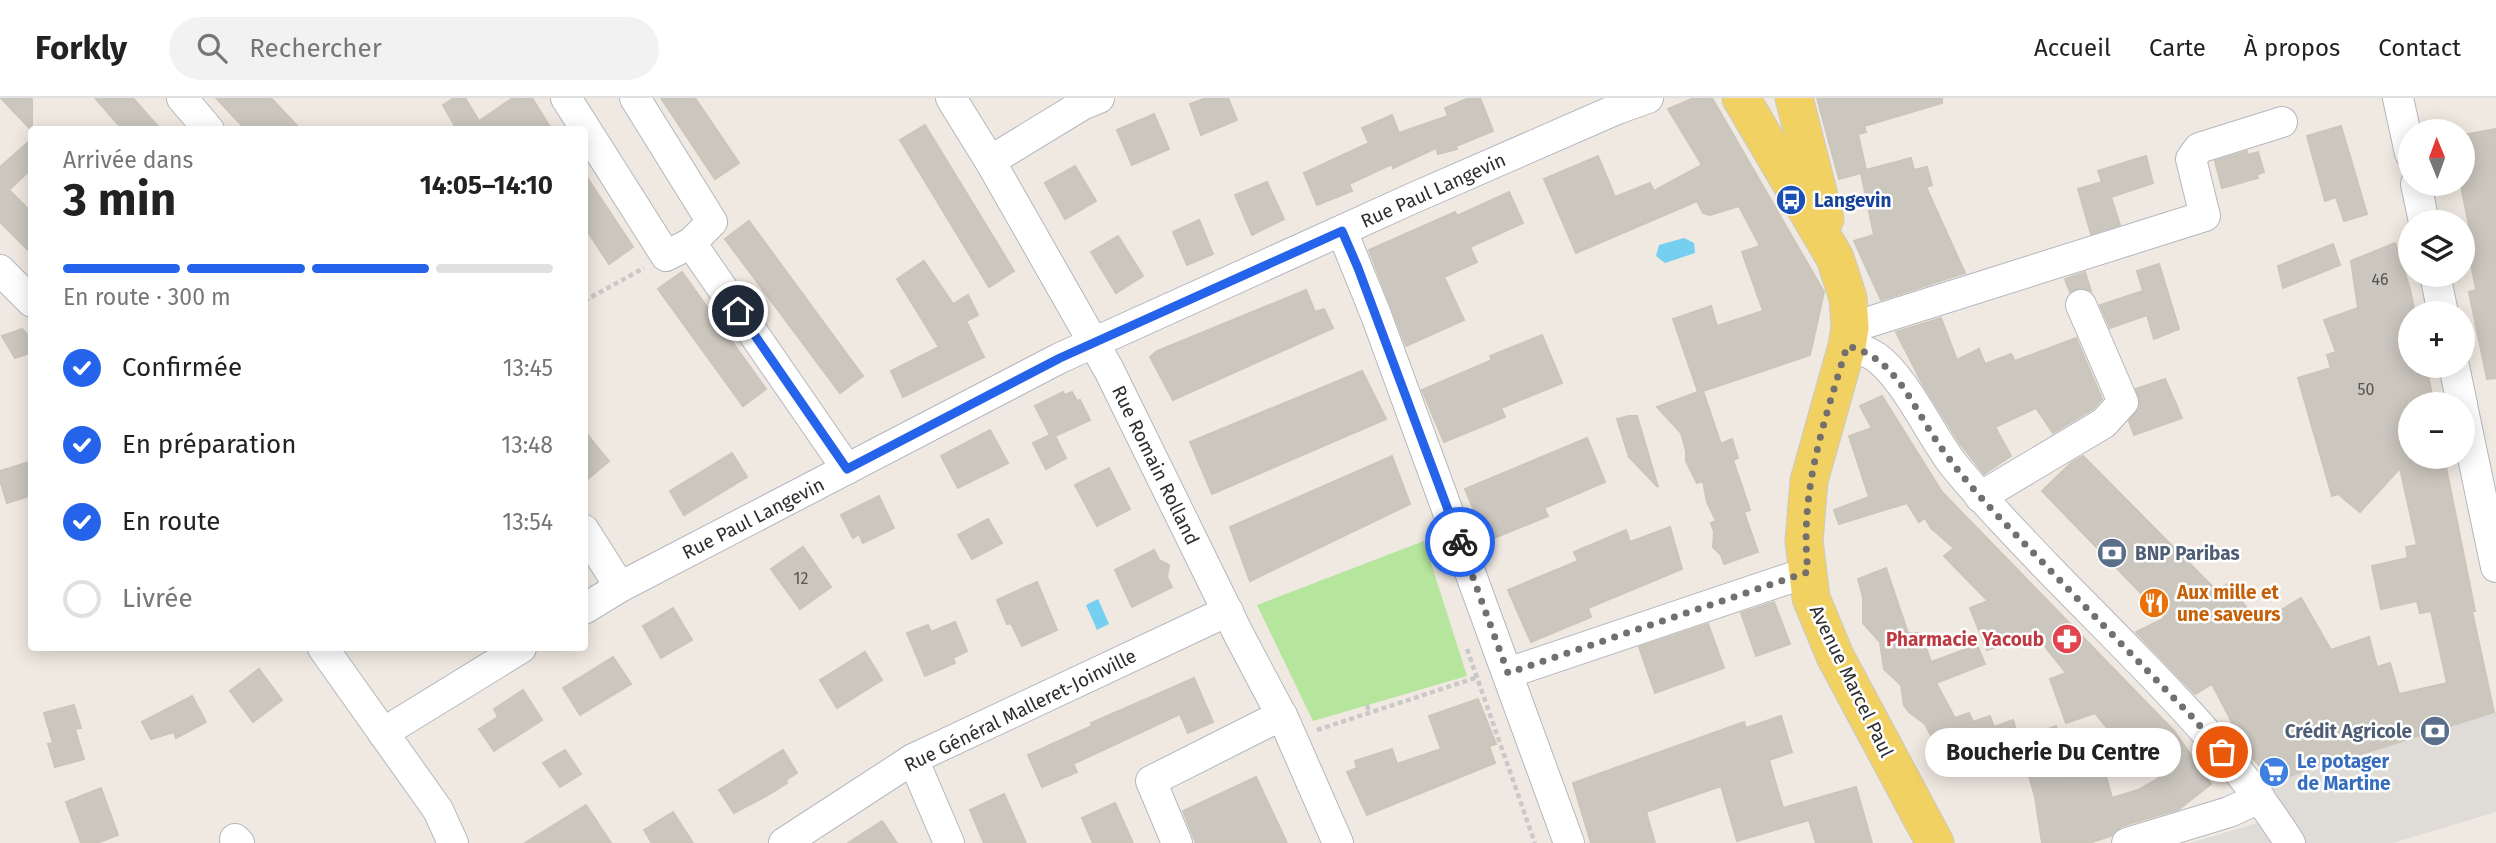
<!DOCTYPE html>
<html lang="fr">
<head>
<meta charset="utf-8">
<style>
  :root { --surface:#fff; --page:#f2f2f2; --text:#222; --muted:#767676; --line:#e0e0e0; --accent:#2563eb }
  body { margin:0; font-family:"Fira Sans",sans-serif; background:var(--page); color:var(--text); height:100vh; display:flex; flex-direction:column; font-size:26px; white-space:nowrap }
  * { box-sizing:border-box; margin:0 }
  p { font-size:23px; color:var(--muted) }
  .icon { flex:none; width:38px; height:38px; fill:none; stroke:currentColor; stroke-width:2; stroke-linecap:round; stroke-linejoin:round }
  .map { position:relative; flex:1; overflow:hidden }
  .panel { position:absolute; left:28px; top:28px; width:560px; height:525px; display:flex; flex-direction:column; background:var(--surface); border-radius:7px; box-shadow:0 4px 18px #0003 }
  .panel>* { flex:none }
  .needle { width:46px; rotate:359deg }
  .buttons { position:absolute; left:2398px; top:21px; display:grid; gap:14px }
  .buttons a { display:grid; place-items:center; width:77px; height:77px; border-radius:50%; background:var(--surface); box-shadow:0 4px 18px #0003; font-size:35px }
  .pin { position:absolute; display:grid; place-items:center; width:60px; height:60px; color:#fff; margin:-30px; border:4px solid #fff; border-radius:50%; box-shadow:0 2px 7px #0007 }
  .courier { position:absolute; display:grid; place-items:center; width:70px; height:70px; margin:-35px; border:5px solid #2563eb; border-radius:50%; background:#fff; color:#222; box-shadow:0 2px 9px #0007 }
  .bubble { position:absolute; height:49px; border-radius:24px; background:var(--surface); box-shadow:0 4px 18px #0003; font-size:23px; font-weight:700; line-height:49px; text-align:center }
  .overview em { font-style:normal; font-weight:700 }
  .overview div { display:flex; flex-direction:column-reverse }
  .overview { display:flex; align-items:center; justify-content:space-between; height:119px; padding:0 35px }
  h1 { font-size:46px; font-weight:700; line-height:52px }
  .bar { display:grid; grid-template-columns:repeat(4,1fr); gap:10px 7px; align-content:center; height:84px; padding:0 35px }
  .bar i { height:9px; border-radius:5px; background:var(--line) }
  .bar .active { background:var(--accent) }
  .bar p { grid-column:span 4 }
  ol { padding:0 35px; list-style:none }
  li { display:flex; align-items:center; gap:21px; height:77px }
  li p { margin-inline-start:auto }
  li .icon { padding:7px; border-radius:50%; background:var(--accent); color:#fff; stroke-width:4 }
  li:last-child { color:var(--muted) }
  li i { width:38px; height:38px; border:4px solid var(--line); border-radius:50% }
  header { display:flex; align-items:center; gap:42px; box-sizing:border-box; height:98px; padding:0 35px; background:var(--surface); border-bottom:2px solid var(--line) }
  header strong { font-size:33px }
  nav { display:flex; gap:38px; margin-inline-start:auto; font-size:24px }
  .search { width:490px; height:63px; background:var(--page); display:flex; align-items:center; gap:18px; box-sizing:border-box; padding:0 24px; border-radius:38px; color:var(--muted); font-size:26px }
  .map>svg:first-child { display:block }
  .green { fill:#b6e59e }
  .plaza { fill:#dfdcd8 }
  .water { fill:#75cff0 }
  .building { fill:#cbc7bf; stroke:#cbc5ba; stroke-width:2 }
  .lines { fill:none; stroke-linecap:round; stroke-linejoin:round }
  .minor-casing { stroke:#b4b7c1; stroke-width:32 }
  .major-casing { stroke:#c9c9c9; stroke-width:39 }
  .path { stroke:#c9c9c9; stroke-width:4.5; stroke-dasharray:5 3.5; stroke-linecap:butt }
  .minor { stroke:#fff; stroke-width:30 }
  .major { stroke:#f2d163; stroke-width:37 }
  .done { stroke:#726f6d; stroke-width:7; stroke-dasharray:0 12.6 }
  .route { stroke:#2563eb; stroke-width:9 }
  .labels { text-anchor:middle; stroke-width:5; stroke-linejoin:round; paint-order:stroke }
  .number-label { font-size:16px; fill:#555452 }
  .street-label { font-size:19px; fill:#2e2e2e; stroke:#fff }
  .transit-label { font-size:19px; font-weight:bold; fill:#164399; stroke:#fff; text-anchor:start }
  .service-label { font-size:19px; font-weight:bold; fill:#4e5e75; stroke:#fff; text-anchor:start }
  .food-label { font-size:19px; font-weight:bold; fill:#c56008; stroke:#fff; text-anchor:start }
  .health-label { font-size:19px; font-weight:bold; fill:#be3a42; stroke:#fff; text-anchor:end }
  .shop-label { font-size:19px; font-weight:bold; fill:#366cbe; stroke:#fff; text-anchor:start }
</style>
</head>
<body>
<header>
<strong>Forkly</strong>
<div class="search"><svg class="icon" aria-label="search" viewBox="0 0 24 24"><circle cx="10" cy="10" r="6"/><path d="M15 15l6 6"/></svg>Rechercher</div>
<nav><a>Accueil</a><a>Carte</a><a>À propos</a><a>Contact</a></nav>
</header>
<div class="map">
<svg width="2496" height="745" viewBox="0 0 2496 745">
  <rect width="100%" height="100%" fill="#efe9e1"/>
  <polygon class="green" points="1424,443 1467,578 1313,623 1257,507"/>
  <g class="plaza">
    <polygon points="2496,614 2496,714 2393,745 2303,745 2264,688 2322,665 2323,668"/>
    <polygon points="2261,724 2274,745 2190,745"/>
  </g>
  <g class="water">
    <polygon points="1684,140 1694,145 1695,155 1665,165 1656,158 1659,147"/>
    <polygon points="1098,501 1109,526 1097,532 1086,507"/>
  </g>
  <g class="building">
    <polygon points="1,0 32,0 32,33"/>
    <polygon points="95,0 133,0 161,32 123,32"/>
    <polygon points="216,0 271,0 301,32 246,32"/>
    <polygon points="454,0 465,0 479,23 513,0 532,0 552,32 457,32 443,7"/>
    <polygon points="661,0 695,0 739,65 715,81"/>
    <polygon points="1206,0 1228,0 1237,22 1201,37 1190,6"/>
    <polygon points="1469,0 1480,0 1493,33 1456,48 1457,51 1438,56 1436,50 1393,70 1392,66 1349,86 1352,93 1317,107 1304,75 1369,45 1362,30 1392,17 1399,35 1448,18 1445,10"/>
    <polygon points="1694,0 1712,0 1824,194 1810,257 1703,293 1721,346 1732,341 1738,360 1733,362 1750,412 1744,414 1758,454 1724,466 1721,457 1713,449 1714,434 1711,425 1716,423 1707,404 1703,383 1697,385 1686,363 1686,353 1681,335 1657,309 1698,294 1673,221 1711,208 1717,228 1763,213 1742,154 1760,148 1739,108 1710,117 1703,115 1697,103 1576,155 1544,81 1598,58 1615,99 1650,85 1654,93 1702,67 1668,11"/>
    <polygon points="1817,0 1942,0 1942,5 1864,28 1866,34 1858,36 1866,72 1911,60 1914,72 1927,69 1932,87 1926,89 1965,175 1881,202 1854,143 1874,137 1861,75 1839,81"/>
    <polygon points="1154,16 1169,51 1132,67 1117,32"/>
    <polygon points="925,27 1014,173 989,189 900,42"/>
    <polygon points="2341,28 2367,116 2344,123 2336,99 2325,103 2307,38"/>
    <polygon points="2496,31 2496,280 2487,281 2469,194 2476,192 2469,154 2474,153 2462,93 2462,37"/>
    <polygon points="32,41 32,70 9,92 32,115 32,156 0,124 0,69"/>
    <polygon points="2247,53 2248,57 2258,54 2264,74 2256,77 2258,80 2222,90 2215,63"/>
    <polygon points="2146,58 2153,85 2111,99 2120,127 2091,136 2078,91 2102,84 2098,73"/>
    <polygon points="1075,68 1096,103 1065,121 1045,85"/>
    <polygon points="584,75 633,149 609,166 584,128"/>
    <polygon points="1267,84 1284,121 1252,137 1235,97"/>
    <polygon points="1509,94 1523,125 1470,149 1477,164 1444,179 1464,222 1406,248 1369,152 1455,114 1457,118"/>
    <polygon points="1199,122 1213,156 1187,167 1173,134"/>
    <polygon points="749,123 863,278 840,295 725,141"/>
    <polygon points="1118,138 1143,178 1116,195 1091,154"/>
    <polygon points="2395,145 2410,191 2415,215 2410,215 2410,268 2426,268 2434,306 2410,306 2410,359 2444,359 2475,513 2472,513 2494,614 2323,668 2322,665 2275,684 2228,634 2235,630 2212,586 2195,596 2136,534 2165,520 2042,393 2071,365 2083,358 2217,493 2229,485 2258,526 2301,500 2331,552 2369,539 2377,569 2390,565 2399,596 2447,585 2431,513 2420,515 2417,503 2381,511 2372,468 2408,460 2406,449 2417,447 2400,370 2360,414 2338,396 2332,398 2298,280 2331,270 2327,257 2336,254 2324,222 2358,210 2351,163"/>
    <polygon points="2333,146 2340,167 2283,190 2278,168"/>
    <polygon points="924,163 953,206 968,197 978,217 966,223 984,259 903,299 891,273 939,249 897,181"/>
    <polygon points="2159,166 2179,231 2154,241 2147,217 2110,230 2100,207 2143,193 2137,173"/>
    <polygon points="682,174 766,291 743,308 658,191"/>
    <polygon points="2085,174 2091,193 2082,190 2070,194 2065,181"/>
    <polygon points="1306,192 1315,214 1324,211 1333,230 1173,302 1150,259 1157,253"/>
    <polygon points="1941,220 1957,262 1979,251 1985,266 2011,256 2015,263 2076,240 2102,301 2093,311 2053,335 2036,310 1995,329 2011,358 1984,376 1959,344 1922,285 1896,234"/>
    <polygon points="22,231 32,241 32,254 15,260 2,238"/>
    <polygon points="1542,237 1562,285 1501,310 1505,319 1444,344 1422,292 1492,262 1490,258"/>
    <polygon points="1362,273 1386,321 1212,396 1190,344"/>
    <polygon points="2165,281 2182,320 2134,337 2129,323 2140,308 2136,291"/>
    <polygon points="1063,294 1065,297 1072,294 1077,303 1080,302 1090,322 1055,338 1066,360 1046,371 1033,345 1050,337 1035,308"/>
    <polygon points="1882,298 1942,394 2174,633 2211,686 2179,711 2122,728 2115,733 2111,738 2089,745 2042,745 2035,699 2019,642 1942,668 1932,649 1936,647 1925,626 1909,614 1904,607 1901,587 1884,571 1880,544 1863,525 1863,499 1858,481 1886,470 1908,535 1921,535 1931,564 1977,547 1985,566 1936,585 1955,620 1969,615 1973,624 1990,618 1994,629 2013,622 2019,642 2056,628 2069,680 2104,671 2112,700 2138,692 2159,680 2133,644 2123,649 2095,615 2066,625 2050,581 2066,575 2035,536 1987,552 1970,510 1988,503 1944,458 1954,450 1931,430 1925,420 1919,424 1907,405 1839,426 1834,412 1869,399 1849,338 1872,330 1860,308"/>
    <polygon points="1629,318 1637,318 1658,389 1629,359 1617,321"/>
    <polygon points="990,332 1008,365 958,390 941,358"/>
    <polygon points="584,333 609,363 584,384"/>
    <polygon points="1587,340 1605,384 1544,410 1548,418 1487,443 1465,391"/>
    <polygon points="732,355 747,379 684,417 670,393"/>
    <polygon points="1392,358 1410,406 1250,483 1230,429"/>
    <polygon points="32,363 32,397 7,405 0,382 0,373"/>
    <polygon points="1109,370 1130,411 1097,428 1075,387"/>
    <polygon points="879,398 894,430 863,445 859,436 853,440 841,417"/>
    <polygon points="988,421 1002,445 972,461 958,437"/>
    <polygon points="1670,429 1682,471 1588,510 1591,519 1531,544 1508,492 1578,463 1574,454 1626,432 1630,444"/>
    <polygon points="803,449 831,489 800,511 771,471"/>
    <polygon points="1154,452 1159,462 1169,467 1167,479 1172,489 1132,509 1115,472"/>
    <polygon points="1037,484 1057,532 1022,548 1011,525 1007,526 997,502"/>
    <polygon points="1774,504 1790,546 1756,558 1741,515"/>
    <polygon points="673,510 692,542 661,560 643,528"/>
    <polygon points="955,524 967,553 953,560 955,565 925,578 907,535 928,527 931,534"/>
    <polygon points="1708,526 1724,570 1655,595 1639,549"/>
    <polygon points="865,554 882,582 837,610 820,582"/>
    <polygon points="613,559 631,586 580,617 563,590"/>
    <polygon points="259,571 282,602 253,624 230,593"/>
    <polygon points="1194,580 1213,624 1188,635 1180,616 1073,666 1077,674 1042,689 1028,657 1092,628 1091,625"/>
    <polygon points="523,592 542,622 494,653 479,631 498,619 494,611"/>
    <polygon points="192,598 206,624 176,640 174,634 151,641 142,624"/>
    <polygon points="1478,601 1496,646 1489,648 1495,665 1367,717 1347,674 1357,670 1355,663 1392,651 1397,666 1441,651 1429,618"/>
    <polygon points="74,607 81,630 75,631 84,661 55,669 48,646 53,645 44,615"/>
    <polygon points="1781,618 1792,654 1769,662 1783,710 1856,689 1872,745 1816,745 1809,722 1737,743 1721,688 1646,714 1655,745 1591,745 1573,685 1744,624 1746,630"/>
    <polygon points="565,652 581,676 560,689 543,665"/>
    <polygon points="783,652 797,675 786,682 787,685 768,697 734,715 719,692"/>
    <polygon points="1256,679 1287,745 1196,745 1183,713"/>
    <polygon points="101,690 118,737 97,745 81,745 66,704"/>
    <polygon points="1004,696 1026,745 984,745 970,712"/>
    <polygon points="1115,705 1133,745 1093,745 1082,720"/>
    <polygon points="586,707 611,745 525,745"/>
    <polygon points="673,714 693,745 652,745 644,732"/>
    <polygon points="882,723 897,745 848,745"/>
  </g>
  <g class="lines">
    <g class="minor-casing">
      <g id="minor">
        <polyline points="182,0 209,32"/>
        <polyline points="566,0 666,158 691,145 712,124 635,0"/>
        <polyline points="951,0 990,63 1109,272 1239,537 1285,624 1338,745"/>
        <polyline points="2398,0 2410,55"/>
        <polyline points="990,63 1082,7 1099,0"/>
        <polyline points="2416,86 2424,124"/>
        <polyline points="1342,133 1376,217 1569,745"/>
        <polyline points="691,145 847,371"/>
        <polyline points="0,172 32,204"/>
        <polyline points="2435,177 2443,215"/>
        <polyline points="1850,230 2205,118 2191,61 2199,50 2282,24"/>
        <path d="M1847,248C1857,250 1867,253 1876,259C1905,280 1930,336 1953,366C1982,402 2014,434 2046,468C2131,556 2224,641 2290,745"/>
        <polyline points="2454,268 2462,306"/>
        <polyline points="2462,307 2496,469"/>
        <polyline points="1980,399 2104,325 2123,304 2081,207"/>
        <polyline points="584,432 620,489"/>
        <polyline points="584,511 620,489 1060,260 1411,101 1617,11 1648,0"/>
        <polyline points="323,550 438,712 453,745"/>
        <polyline points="1508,575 1808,474"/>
        <polyline points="383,635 521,550"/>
        <polyline points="913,661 949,745"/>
        <polyline points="235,741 239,745"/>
        <polyline points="784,745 913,661 1228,513"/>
        <polyline points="1177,745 1151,683 1282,617"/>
        <polyline points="2127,745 2229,714 2260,700"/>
      </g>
    </g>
    <g class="major-casing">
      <g id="major">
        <polyline points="1741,0 1835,160 1848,200 1850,230 1847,248 1809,383 1804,443 1811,500 1835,558 1935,745"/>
        <polyline points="1794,0 1825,121"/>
      </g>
    </g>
    <g class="path">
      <polyline points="584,203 644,170"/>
      <polyline points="1467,551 1535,745"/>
      <polyline points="1367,607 1369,614"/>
      <polyline points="1317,632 1478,579"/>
    </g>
    <use href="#minor" class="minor"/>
    <use href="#major" class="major"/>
  </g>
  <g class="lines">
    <path class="done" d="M1460,444L1508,575L1808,474C1799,393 1824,325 1847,248C1896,259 1912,308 1938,345C1969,391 2009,429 2047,469C2096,520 2146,571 2195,622L2222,654"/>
    <polyline class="route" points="738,213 847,371 1060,260 1342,133 1358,170 1460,444"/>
  </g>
  <defs>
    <g id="bus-disc" transform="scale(1.575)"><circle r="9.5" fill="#1a4fb4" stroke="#fff"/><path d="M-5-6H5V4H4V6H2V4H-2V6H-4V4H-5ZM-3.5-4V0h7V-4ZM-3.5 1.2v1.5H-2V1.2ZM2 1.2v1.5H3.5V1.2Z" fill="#fff"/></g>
    <g id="bank-disc" transform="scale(1.575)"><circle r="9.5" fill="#5c6f8a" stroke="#fff"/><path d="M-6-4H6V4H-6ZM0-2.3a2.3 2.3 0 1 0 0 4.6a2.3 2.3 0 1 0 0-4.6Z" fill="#fff"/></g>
    <g id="restaurant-disc" transform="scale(1.575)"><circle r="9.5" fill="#e8710a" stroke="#fff"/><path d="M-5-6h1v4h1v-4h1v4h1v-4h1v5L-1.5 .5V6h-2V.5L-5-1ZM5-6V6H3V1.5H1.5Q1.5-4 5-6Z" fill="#fff"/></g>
    <g id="pharmacy-disc" transform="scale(1.575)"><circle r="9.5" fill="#e0444e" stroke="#fff"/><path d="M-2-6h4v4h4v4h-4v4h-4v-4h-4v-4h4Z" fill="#fff"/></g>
    <g id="supermarket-disc" transform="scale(1.575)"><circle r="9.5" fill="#3f7fe0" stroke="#fff"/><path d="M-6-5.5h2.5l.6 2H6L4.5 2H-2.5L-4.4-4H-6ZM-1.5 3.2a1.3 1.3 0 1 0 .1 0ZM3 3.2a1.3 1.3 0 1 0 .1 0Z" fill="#fff"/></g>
  </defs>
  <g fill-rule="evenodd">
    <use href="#bus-disc" x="1791" y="102"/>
    <use href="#bank-disc" x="2112" y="455"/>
    <use href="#restaurant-disc" x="2154" y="505"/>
    <use href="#pharmacy-disc" x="2067" y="541"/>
    <use href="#bank-disc" x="2435" y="633"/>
    <use href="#supermarket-disc" x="2274" y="674"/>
  </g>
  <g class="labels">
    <g class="number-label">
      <text x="2380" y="187">46</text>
      <text x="2366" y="297">50</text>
      <text x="801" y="486">12</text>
    </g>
    <g class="street-label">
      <text transform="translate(1433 92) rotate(-24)" y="7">Rue Paul Langevin</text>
      <text transform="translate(1156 367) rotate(64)" y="7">Rue Romain Rolland</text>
      <text transform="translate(753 420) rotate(-27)" y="7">Rue Paul Langevin</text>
      <text transform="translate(1852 583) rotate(64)" y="7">Avenue Marcel Paul</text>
      <text transform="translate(1020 612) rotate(-26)" y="7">Rue Général Malleret-Joinville</text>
    </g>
    <g class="transit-label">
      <text x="1814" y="109">Langevin</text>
    </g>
    <g class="service-label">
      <text x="2135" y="462">BNP Paribas</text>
      <text x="2412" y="640" text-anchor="end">Crédit Agricole</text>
    </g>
    <g class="food-label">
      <text x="2177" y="501">Aux mille et<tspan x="2177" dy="22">une saveurs</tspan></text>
    </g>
    <g class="health-label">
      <text x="2044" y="548">Pharmacie Yacoub</text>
    </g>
    <g class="shop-label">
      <text x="2297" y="670">Le potager<tspan x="2297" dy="22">de Martine</tspan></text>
    </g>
  </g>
</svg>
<div class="buttons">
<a><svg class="needle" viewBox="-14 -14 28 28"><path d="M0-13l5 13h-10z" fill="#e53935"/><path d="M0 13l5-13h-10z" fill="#767676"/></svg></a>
<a><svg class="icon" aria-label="layers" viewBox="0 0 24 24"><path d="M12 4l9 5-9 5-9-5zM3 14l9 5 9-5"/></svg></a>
<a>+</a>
<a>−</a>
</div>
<div class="pin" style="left:2222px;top:654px;background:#ea580c"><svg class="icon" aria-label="bag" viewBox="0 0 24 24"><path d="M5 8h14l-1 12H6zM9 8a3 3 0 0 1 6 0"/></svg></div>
<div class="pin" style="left:738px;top:213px;background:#1f2937"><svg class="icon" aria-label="home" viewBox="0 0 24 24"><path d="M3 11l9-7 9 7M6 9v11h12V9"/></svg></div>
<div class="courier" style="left:1460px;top:444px"><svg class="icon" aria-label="bike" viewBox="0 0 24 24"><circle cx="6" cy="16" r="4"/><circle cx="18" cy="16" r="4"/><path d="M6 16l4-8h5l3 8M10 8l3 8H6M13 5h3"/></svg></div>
<div class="bubble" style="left:1925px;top:630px;width:256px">Boucherie Du Centre</div>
<section class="panel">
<div class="overview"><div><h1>3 min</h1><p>Arrivée dans</p></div><em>14:05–14:10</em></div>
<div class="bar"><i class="active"></i><i class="active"></i><i class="active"></i><i></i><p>En route · 300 m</p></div>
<ol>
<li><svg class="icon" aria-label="check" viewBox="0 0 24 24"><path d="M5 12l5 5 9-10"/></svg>Confirmée<p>13:45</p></li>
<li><svg class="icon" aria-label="check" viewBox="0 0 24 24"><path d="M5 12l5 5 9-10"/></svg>En préparation<p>13:48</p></li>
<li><svg class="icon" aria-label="check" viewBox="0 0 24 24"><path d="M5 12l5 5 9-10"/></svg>En route<p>13:54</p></li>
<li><i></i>Livrée</li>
</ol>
</section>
</div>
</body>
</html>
